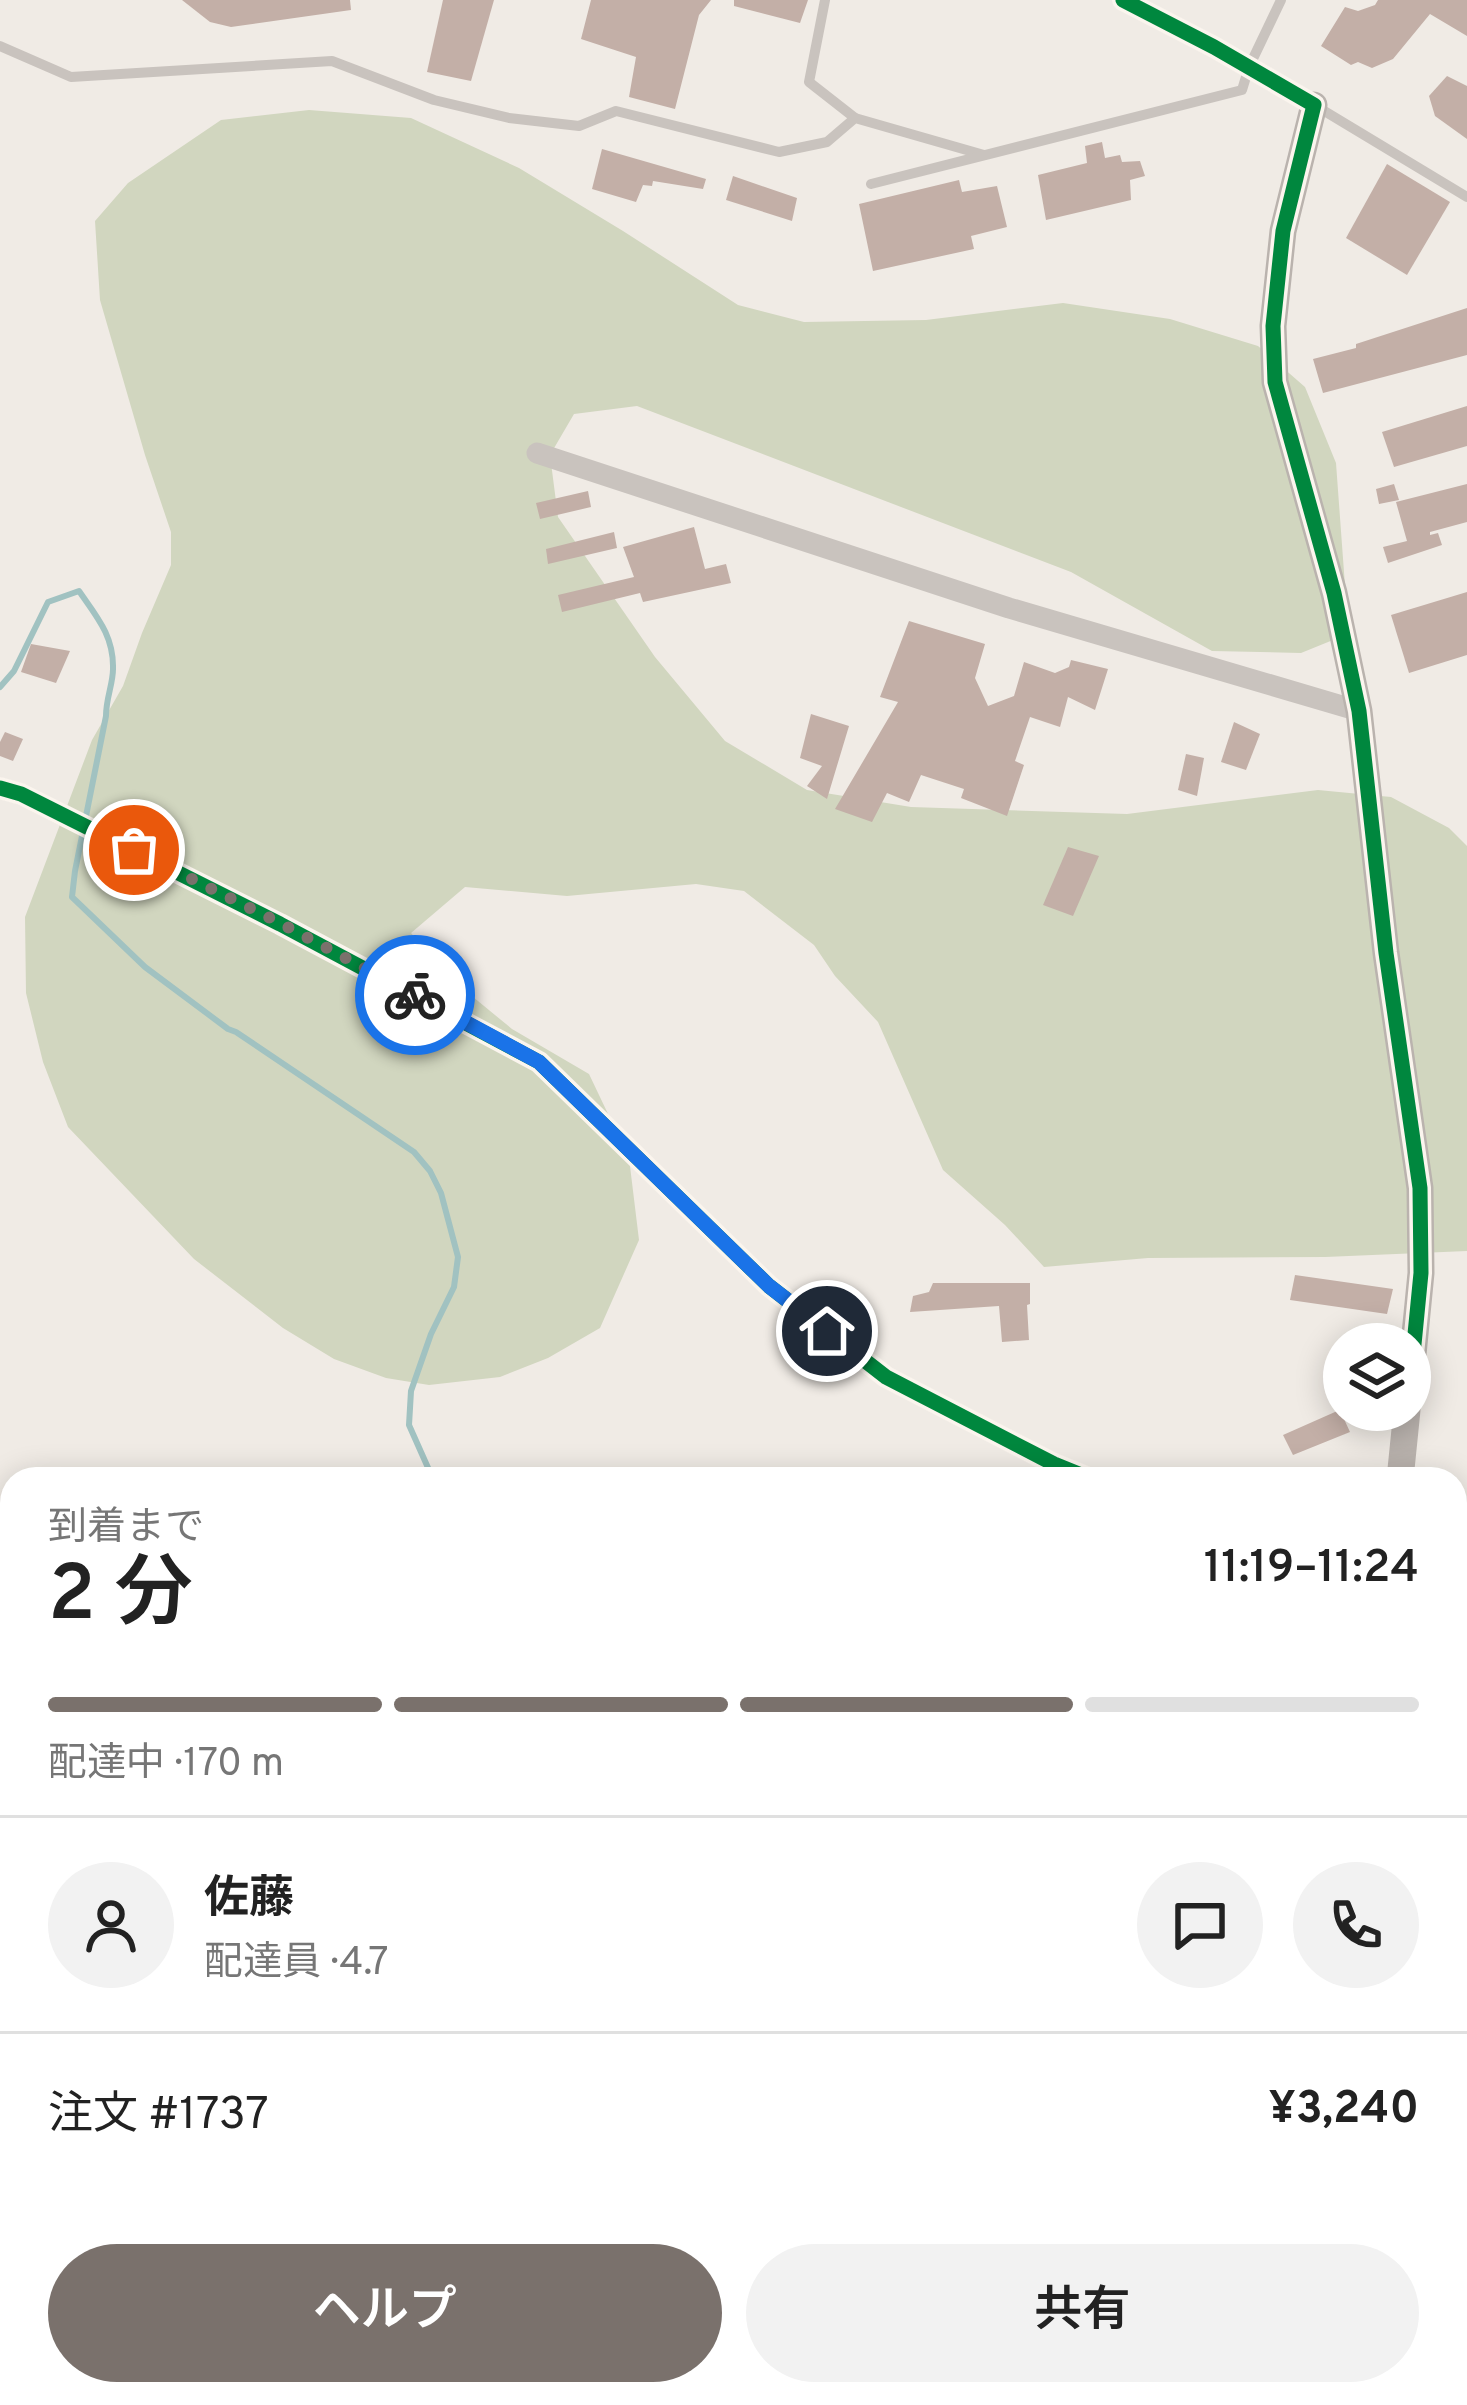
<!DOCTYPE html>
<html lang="ja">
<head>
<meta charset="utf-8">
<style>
  :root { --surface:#fff; --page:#f2f2f2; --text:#222; --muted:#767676; --line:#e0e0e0; --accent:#7a716c }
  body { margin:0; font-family:Overpass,"Noto Sans JP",sans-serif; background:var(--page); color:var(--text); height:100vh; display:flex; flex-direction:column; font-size:45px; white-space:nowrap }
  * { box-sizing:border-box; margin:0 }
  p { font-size:39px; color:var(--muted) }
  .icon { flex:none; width:66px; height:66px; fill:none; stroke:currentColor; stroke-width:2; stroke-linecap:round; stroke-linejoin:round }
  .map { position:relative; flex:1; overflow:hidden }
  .panel { position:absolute; left:0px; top:1467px; width:1467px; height:939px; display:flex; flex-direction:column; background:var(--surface); border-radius:36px 36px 0 0; box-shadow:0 6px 30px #0003 }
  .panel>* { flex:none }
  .buttons { position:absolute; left:1323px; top:1323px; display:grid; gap:24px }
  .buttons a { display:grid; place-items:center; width:108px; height:108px; border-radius:50%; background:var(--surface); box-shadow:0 6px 30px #0003; font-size:60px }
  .pin { position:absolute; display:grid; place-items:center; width:102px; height:102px; color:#fff; margin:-51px; border:6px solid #fff; border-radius:50%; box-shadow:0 3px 12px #0007 }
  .courier { position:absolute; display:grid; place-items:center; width:120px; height:120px; margin:-60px; border:9px solid #1a73e8; border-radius:50%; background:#fff; color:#222; box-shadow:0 3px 15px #0007 }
  .summary em { font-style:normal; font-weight:600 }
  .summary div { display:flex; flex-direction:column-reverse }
  .summary { display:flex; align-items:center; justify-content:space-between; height:204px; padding:0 48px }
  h1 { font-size:78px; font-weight:600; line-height:90px }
  .bar { display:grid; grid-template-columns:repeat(4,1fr); gap:18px 12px; align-content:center; height:144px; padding:0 48px }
  .bar i { height:15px; border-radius:9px; background:var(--line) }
  .bar .on { background:var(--accent) }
  .bar p { grid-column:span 4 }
  .line { display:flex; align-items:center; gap:30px; padding:0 48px; border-top:3px solid var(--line) }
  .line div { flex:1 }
  .round { display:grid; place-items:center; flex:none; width:126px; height:126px; border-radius:63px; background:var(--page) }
  .primary-button { display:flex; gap:24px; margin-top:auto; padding:24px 48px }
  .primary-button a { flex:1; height:138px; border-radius:72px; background:var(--accent); color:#fff; font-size:48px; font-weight:600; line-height:138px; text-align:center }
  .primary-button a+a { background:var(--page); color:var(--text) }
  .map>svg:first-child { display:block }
  .green { fill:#d1d6bf }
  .water { fill:#a1c2c1 }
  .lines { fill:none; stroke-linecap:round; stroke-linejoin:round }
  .stream { stroke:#a1c2c1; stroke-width:6 }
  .building { fill:#c3afa7 }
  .lane { stroke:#c9c3be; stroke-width:10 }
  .street { stroke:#c9c3be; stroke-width:21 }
  .secondary { stroke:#bab3ae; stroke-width:27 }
  .cycleway-casing { stroke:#fbf5ee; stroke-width:22 }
  .cycleway { stroke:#00873e; stroke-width:15 }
  .done { stroke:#7a716c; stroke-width:12; stroke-dasharray:0 21.6 }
  .route { stroke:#1a73e8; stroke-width:15 }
</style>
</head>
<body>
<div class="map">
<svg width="1467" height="2405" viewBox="0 0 1467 2405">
  <rect width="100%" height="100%" fill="#f0ebe5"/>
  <g class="green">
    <polygon points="309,110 411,118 519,168 623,231 738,305 804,322 926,320 1063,303 1170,319 1258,346 1305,387 1336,463 1347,613 1333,640 1301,653 1212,651 1071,572 637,406 574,414 550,455 558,517 655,657 725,741 807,790 911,807 1127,814 1318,790 1391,797 1449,828 1467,846 1467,1251 1325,1257 1148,1258 1044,1267 1005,1225 943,1170 878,1022 835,976 814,945 744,891 696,884 567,896 465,887 411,933 450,978 512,1029 589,1074 629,1158 639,1240 600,1328 548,1358 500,1377 429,1385 386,1378 334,1359 283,1328 194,1259 68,1127 43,1062 26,993 25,917 92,740 123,686 142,633 171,565 171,532 145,455 100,300 95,221 128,183 221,120"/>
    <polygon points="1455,2038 1467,2066 1467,2380 1455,2366"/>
    <polygon points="12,2360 12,2394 135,2394 85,2405 0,2405 0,2363"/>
  </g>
  <g class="water">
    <polygon points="1455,2139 1467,2141 1467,2192 1455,2192"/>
    <polygon points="360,2394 503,2394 461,2405 223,2405 296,2396 331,2402"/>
  </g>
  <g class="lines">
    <path class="stream" d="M0,687L14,671L48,602L79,591C97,617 114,636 113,669C113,684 106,698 106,716L75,871L72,897L145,967L228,1029L236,1032L414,1152L430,1171L441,1193L458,1257L454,1287L431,1334L411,1391L409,1425L433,1479"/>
  </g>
  <g class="building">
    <polygon points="182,0 350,0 351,10 231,27 210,22"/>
    <polygon points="443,0 494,0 471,81 427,72"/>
    <polygon points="591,0 711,0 699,15 675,109 629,97 636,57 581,39"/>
    <polygon points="734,0 808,0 800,23 734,6"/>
    <polygon points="1378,0 1467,0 1467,36 1430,14 1393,59 1372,68 1358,62 1351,65 1321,46 1345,7 1358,11 1375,5"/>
    <polygon points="1447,76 1467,86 1467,139 1435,116 1429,96"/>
    <polygon points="1102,142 1105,158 1120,155 1122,162 1140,161 1145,176 1130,180 1131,200 1046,220 1038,175 1087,163 1085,146"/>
    <polygon points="602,149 706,179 703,189 653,181 652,186 643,185 636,202 592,189"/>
    <polygon points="1387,164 1450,202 1407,275 1346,238"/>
    <polygon points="733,176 797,198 792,221 726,200"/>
    <polygon points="959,180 962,192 997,186 1007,227 971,236 974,249 873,271 859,204"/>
    <polygon points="1467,308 1467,355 1323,393 1313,359 1356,348 1356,344"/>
    <polygon points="1467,406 1467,446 1394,467 1382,432"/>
    <polygon points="1394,484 1399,500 1379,504 1376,489"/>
    <polygon points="1467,484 1467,522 1430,532 1430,535 1438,533 1442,545 1388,563 1383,547 1407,541 1396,502"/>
    <polygon points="588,491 591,507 540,519 536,503"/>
    <polygon points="694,527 705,569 726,564 731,583 643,602 640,593 562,612 558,595 634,577 623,547"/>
    <polygon points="614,532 617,548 548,564 546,549"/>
    <polygon points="1467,592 1467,655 1409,673 1391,615"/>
    <polygon points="909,621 985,644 975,678 988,706 1014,696 1024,662 1055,673 1069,667 1071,660 1108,669 1095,710 1068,697 1060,727 1030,717 1015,761 1024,765 1007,816 961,798 964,789 921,775 909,802 887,793 872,822 835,809 898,702 880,697"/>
    <polygon points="31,644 70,651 56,683 21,672"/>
    <polygon points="811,714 849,726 827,799 807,786 822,766 800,758"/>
    <polygon points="1234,722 1260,734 1246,770 1221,762"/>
    <polygon points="5,732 23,739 13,761 0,756 0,742"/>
    <polygon points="1186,754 1204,758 1197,796 1178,790"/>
    <polygon points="1068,847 1099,856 1073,916 1043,905"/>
    <polygon points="1295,1275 1393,1289 1387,1314 1290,1300"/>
    <polygon points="933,1283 1030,1283 1030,1304 1027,1305 1029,1340 1002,1342 999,1306 910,1312 913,1296 929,1292"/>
    <polygon points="1344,1408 1344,1419 1350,1432 1293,1455 1283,1435"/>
  </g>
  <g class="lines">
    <g class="lane">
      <polyline points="825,0 809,82 855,118"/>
      <polyline points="0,46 71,77 332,61 434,100 509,118 579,126 616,111 779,152 827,142 855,118 984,155"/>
      <polyline points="1316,106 1467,197"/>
      <polyline points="871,184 1242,90 1249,67 1281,0"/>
    </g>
    <g class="street">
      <polyline points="1123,0 1214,47 1314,105"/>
      <polyline points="537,453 1009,608 1359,711"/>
      <polyline points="0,788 21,794 280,924 539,1062 769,1286 886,1377 1054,1464 1091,1479"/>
      <polyline points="0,1677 12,1673"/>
      <polyline points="0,2080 12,2077"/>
    </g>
    <g class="secondary">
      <polyline points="1314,105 1283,231 1273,326 1275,382 1334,593 1359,711 1386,953 1420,1188 1421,1273 1410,1385"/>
      <polyline points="1400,1479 1407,1410"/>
      <polyline points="1455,1538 1467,1541"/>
      <polyline points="1455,1587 1467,1584"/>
      <polyline points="1455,2055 1467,2058"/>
      <polyline points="0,2282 12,2279"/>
    </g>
    <g class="cycleway-casing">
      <g id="cycleway">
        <polyline points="1123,0 1214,47 1314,105 1283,231 1273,326 1275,382 1334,593 1359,711 1386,953 1420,1188 1421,1273 1410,1385"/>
        <polyline points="0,788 21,794 280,924 539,1062 769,1286 886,1377 1054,1464 1091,1479"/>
      </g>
    </g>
    <use href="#cycleway" class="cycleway"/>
  </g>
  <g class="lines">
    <polyline class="done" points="134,850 280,923 415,995"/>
    <polyline class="route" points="415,995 539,1062 769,1286 827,1331"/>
  </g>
</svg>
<div class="buttons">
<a><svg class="icon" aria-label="layers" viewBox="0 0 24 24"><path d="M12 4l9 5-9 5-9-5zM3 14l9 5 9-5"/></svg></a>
</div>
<div class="pin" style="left:134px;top:850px;background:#ea580c"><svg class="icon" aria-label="bag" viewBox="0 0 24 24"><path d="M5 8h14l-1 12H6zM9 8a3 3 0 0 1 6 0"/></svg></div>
<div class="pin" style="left:827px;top:1331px;background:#1f2937"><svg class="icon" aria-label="home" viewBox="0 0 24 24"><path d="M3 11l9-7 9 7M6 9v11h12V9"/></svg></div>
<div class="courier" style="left:415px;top:995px"><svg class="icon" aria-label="bike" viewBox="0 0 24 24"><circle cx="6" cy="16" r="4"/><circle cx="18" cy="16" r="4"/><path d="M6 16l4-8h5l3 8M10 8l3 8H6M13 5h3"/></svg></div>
<section class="panel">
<div class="summary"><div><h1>2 分</h1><p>到着まで</p></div><em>11:19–11:24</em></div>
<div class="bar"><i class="on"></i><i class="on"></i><i class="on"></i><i></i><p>配達中 · 170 m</p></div>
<div class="line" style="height:216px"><a class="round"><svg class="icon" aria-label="person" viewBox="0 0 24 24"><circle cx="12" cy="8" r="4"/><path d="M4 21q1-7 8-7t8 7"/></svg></a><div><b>佐藤</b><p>配達員 · 4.7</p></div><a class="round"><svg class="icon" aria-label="chat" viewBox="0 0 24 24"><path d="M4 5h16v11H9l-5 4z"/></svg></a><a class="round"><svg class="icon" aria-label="phone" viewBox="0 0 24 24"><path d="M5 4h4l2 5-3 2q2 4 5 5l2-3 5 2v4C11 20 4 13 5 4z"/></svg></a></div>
<div class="line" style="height:156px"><div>注文 #1737</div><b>¥3,240</b></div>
<div class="primary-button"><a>ヘルプ</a><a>共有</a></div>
</section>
</div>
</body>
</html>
